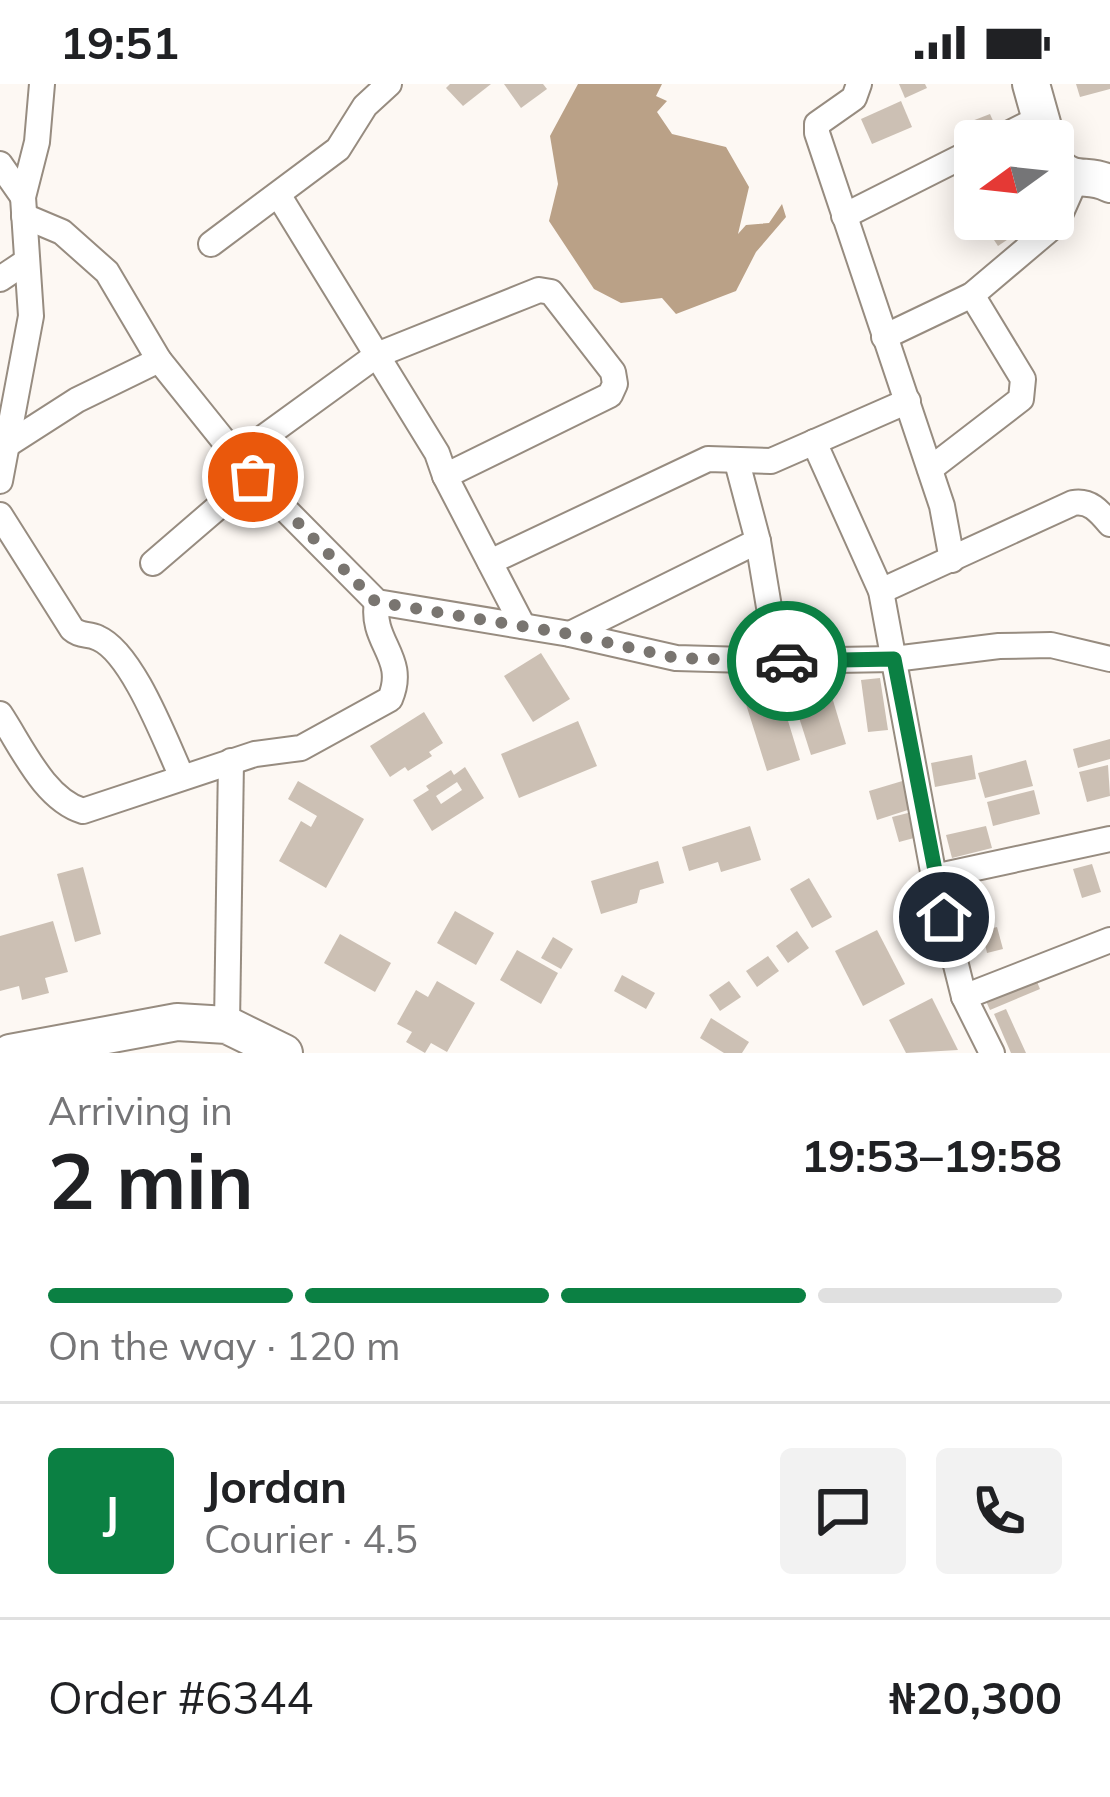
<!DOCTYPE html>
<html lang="en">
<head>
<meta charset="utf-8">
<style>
  :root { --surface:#fff; --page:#f2f2f2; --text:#202124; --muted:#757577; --line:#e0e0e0; --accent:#0b8043 }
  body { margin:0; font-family:Mulish,sans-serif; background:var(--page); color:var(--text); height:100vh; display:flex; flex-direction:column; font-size:45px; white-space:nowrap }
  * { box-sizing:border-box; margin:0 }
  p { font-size:39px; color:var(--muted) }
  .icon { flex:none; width:66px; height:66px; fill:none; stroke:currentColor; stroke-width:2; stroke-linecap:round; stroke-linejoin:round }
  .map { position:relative; height:969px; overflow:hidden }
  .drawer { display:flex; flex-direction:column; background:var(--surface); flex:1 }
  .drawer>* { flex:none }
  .needle { width:78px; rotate:255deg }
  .controls { position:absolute; left:954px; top:36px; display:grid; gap:24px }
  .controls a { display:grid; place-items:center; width:120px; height:120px; border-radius:12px; background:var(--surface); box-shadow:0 6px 30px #0003; font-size:60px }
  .pin { position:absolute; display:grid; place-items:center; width:102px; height:102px; color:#fff; margin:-51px; border:6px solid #fff; border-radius:50%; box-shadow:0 3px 12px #0007 }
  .courier { position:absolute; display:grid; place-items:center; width:120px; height:120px; margin:-60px; border:9px solid #0b8043; border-radius:50%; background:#fff; color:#222; box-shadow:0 3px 15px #0007 }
  .head em { font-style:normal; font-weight:700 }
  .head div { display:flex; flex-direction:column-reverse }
  .head { display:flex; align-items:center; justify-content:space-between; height:204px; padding:0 48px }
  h1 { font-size:78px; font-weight:700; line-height:90px }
  .bar { display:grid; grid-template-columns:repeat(4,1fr); gap:18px 12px; align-content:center; height:144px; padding:0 48px }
  .bar i { height:15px; border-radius:9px; background:var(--line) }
  .bar .selected { background:var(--accent) }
  .bar p { grid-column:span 4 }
  .line { display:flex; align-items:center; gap:30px; padding:0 48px; border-top:3px solid var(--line) }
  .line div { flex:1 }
  .round { display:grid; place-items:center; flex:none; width:126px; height:126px; border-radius:12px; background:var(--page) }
  .status { display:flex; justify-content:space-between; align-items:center; height:84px; padding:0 60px; background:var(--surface); direction:ltr }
  .status svg { height:33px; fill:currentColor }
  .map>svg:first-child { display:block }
  .water { fill:#baa187 }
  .building { fill:#ccc0b4; fill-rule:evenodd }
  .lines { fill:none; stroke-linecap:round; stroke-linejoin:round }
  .street-casing { stroke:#978c80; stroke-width:28 }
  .secondary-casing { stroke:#978c80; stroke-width:40 }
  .street { stroke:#fff; stroke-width:24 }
  .secondary { stroke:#fff; stroke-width:36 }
  .done { stroke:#797570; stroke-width:12; stroke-dasharray:0 21.6 }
  .route { stroke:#0b8043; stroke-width:15 }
</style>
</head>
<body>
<div class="status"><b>19:51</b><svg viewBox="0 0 49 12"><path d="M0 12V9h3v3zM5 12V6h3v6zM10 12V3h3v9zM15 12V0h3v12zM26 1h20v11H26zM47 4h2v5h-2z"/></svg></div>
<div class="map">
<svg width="1110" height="969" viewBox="0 0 1110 969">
  <rect width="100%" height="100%" fill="#fdf8f3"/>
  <polygon class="water" points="578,0 662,0 656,12 667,17 657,28 672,50 726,63 749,103 738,150 746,141 769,139 782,120 786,133 756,168 736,207 676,230 662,214 621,219 594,205 549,137 558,100 550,52"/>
  <g class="building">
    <polygon points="450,0 491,0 463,22 446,4"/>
    <polygon points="504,0 543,0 547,5 521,24"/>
    <polygon points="899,0 925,0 927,4 905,14"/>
    <polygon points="1076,0 1110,0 1110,5 1080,13"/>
    <polygon points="901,17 912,43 872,60 861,35"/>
    <polygon points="990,30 998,48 974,57 959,42"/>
    <polygon points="975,83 975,128 954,97"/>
    <polygon points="980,135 1038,135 998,162"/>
    <polygon points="541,569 570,615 533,638 504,592"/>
    <polygon points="759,577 771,617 781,614 800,676 767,687 735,585"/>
    <polygon points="880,594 888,646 868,648 861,596"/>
    <polygon points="832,613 846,660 811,671 796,624"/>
    <polygon points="424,628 443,659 429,668 432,672 408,687 405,683 390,693 370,662"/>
    <polygon points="578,637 597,682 519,714 501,670"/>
    <polygon points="1110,655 1110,675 1078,684 1073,665"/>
    <polygon points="972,671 976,695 935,703 931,679"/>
    <polygon points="1026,676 1033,702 985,714 978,689"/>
    <polygon points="1108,681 1110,712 1087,718 1079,688"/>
    <path d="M465,683L484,714L432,747L413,716L429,706L426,702L451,686L454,691ZM457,698L462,706L441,720L436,712Z"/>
    <polygon points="909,695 917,723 877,736 869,707"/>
    <polygon points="298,697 364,735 326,804 279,777 301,737 311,743 317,732 288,715"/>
    <polygon points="1034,706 1040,730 993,742 987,718"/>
    <polygon points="908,729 914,754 899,758 892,733"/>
    <polygon points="750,742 761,776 721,788 718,778 689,787 682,763"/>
    <polygon points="986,742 992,764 952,774 946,751"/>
    <polygon points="658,777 664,799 640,806 637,819 601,830 591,797"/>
    <polygon points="1092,780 1101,808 1082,814 1073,785"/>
    <polygon points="83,783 101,850 75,858 57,790"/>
    <polygon points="976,789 983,814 959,820 952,796"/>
    <polygon points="809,794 832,833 812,844 790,805"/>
    <polygon points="455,827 494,849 476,881 437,859"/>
    <polygon points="53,837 68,888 45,894 49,909 22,916 19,902 0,907 0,852"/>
    <polygon points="997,843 1003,865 987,869 982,847"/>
    <polygon points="877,846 905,900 863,922 835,867"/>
    <polygon points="797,847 809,864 788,879 776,862"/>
    <polygon points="340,850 391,879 375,908 324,879"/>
    <polygon points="553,853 573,865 561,885 541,874"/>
    <polygon points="517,866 558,889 541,920 500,896"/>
    <polygon points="768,872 779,887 757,903 746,887"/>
    <polygon points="622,891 655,909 646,925 614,907"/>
    <polygon points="1035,893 1040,905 990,926 985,915"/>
    <polygon points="437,897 475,919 447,968 431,959 425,969 406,958 412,948 397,940 416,906 428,913"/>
    <polygon points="729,897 741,913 720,927 709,911"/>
    <polygon points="932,914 958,966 906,969 889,936"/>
    <polygon points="1006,925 1026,969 1011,969 994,930"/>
    <polygon points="711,934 749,958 742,969 724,969 700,954"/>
  </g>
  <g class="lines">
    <g class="street-casing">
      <g id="street">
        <polyline points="859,0 854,14 817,40 817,49 942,422 952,476"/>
        <polyline points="994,57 1040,34"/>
        <polyline points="0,80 23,113"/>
        <polyline points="279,112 437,369 445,392 523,542"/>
        <polyline points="24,132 62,148 107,188 159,276 253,393 377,518 570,550 676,574 778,577 894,575 999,562 1051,561 1110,575"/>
        <polyline points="844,132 975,66"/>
        <polyline points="211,160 338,65 365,22 389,0"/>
        <polyline points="0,195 27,177"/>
        <polyline points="884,253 972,211 1056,140 1076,95"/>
        <polyline points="814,358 881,507 934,793 964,913 992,969"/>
        <polyline points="10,359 77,316 159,276"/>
        <polyline points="238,372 377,271 524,212 539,206 551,208 613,288 615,300 610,311 445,392"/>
        <polyline points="737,378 758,457 778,577"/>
        <polyline points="930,385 1021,315 1023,295 972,211"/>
        <polyline points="0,397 31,232 23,113 37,58 42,0"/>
        <path d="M0,431L72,545C81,553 88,549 98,554C133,569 166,659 182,693"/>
        <polyline points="490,478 708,375 771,377 908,317"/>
        <polyline points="153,479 253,393"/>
        <path d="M881,507L1073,419C1090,416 1099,427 1110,440"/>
        <polyline points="570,550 758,457"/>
        <path d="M0,630C22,663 44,715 83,727L255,670L301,664L390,615C408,573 370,559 377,518"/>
        <polyline points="934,793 1110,755"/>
        <polyline points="964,913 1110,856"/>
        <polyline points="227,941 231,677"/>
      </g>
    </g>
    <g class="secondary-casing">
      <g id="secondary">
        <polyline points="1031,0 1047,57"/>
        <path d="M1053,78C1075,103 1086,87 1110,100"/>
        <polyline points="10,969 177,938 227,941 284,969"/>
      </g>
    </g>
    <use href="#street" class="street"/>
    <use href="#secondary" class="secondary"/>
  </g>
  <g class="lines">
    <polyline class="done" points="253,393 376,518 570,550 676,574 787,577"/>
    <polyline class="route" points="787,577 894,575 944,833"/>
  </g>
</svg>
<div class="controls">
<a><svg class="needle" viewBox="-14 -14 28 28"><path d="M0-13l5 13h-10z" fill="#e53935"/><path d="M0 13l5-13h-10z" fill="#757577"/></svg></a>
</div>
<div class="pin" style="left:253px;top:393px;background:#ea580c"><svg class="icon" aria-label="bag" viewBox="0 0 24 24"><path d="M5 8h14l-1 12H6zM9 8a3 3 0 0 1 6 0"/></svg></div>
<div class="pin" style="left:944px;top:833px;background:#1f2937"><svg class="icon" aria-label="home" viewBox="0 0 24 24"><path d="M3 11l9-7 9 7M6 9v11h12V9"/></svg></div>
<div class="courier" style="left:787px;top:577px"><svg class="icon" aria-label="car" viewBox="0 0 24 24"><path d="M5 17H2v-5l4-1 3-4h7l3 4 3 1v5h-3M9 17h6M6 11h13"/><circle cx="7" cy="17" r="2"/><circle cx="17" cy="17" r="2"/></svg></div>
</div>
<section class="drawer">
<div class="head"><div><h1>2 min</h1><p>Arriving in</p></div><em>19:53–19:58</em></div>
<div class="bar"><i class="selected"></i><i class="selected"></i><i class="selected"></i><i></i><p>On the way · 120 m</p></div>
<div class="line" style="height:216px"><b class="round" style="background:var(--accent);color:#fff">J</b><div><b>Jordan</b><p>Courier · 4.5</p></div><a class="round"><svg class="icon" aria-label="chat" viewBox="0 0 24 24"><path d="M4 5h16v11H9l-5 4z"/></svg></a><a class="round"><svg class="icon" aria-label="phone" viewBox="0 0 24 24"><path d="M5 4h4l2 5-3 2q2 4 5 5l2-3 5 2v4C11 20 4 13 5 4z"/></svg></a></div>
<div class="line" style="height:156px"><div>Order #6344</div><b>₦20,300</b></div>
</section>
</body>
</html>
